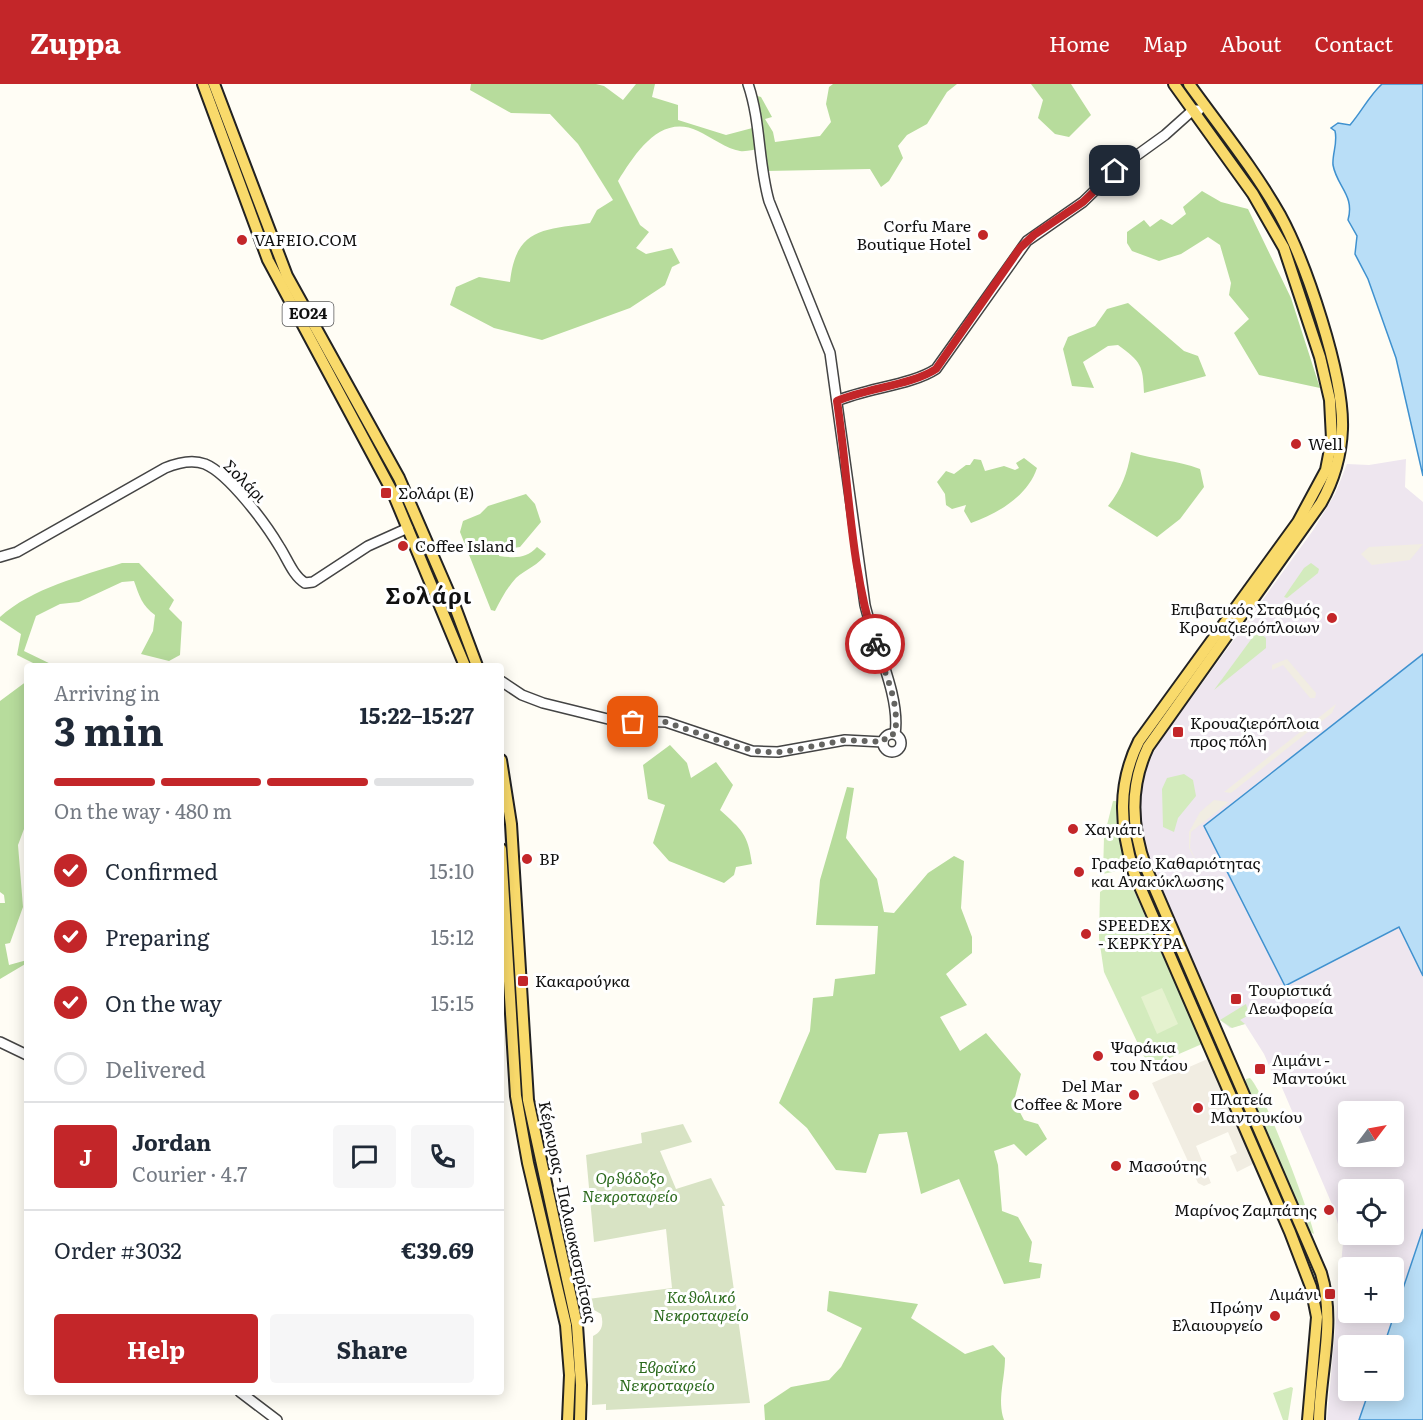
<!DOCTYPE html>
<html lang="en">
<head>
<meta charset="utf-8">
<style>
  :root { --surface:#fff; --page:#f6f6f7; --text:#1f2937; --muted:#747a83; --line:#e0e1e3; --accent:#c32629 }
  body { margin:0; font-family:Literata,serif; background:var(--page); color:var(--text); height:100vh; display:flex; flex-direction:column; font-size:22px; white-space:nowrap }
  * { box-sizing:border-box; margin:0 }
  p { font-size:20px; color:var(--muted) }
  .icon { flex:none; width:33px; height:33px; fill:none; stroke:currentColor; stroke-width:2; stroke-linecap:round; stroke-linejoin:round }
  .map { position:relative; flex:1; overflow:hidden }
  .side { position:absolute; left:24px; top:579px; width:480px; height:732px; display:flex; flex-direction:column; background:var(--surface); border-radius:6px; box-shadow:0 3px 15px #0003 }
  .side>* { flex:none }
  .needle { width:39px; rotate:58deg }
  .buttons { position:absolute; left:1338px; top:1017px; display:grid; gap:12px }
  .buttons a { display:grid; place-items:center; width:66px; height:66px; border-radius:6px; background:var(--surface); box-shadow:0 3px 15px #0003; font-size:30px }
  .pin { position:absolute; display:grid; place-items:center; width:51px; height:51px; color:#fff; margin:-26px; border-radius:12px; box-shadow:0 3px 9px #0006 }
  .courier { position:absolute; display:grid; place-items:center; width:60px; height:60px; margin:-30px; border:4px solid #c32629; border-radius:50%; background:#fff; color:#222; box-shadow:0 2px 8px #0007 }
  .headline em { font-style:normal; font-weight:700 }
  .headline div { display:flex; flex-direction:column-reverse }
  .headline { display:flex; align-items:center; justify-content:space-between; height:102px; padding:0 30px }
  h1 { font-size:39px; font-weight:700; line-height:45px }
  .bar { display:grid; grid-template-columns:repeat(4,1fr); gap:9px 6px; align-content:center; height:72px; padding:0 30px }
  .bar i { height:8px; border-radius:4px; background:var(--line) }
  .bar .active { background:var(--accent) }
  .bar p { grid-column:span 4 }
  .line { display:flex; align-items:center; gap:15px; padding:0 30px; border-top:2px solid var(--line) }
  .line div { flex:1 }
  .round { display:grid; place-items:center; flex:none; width:63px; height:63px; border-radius:6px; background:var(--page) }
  ol { padding:0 30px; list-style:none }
  li { display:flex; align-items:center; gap:18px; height:66px }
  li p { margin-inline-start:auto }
  li .icon { padding:6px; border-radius:50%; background:var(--accent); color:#fff; stroke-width:4 }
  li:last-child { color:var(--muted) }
  li i { width:33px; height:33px; border:3px solid var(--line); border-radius:50% }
  .cta { display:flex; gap:12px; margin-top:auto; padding:12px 30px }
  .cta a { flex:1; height:69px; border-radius:6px; background:var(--accent); color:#fff; font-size:24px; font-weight:700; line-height:69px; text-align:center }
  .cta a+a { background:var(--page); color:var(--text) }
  header { display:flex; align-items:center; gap:36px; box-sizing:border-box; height:84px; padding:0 30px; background:var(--accent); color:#fff }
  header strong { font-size:28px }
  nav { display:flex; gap:33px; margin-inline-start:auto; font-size:21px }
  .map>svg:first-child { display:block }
  .industrial { fill:#eee6ef; fill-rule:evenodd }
  .green { fill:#d3ebbd }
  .forest { fill:#b7dc9c }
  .cemetery { fill:#d8e3c4 }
  .pitch { fill:#e5f2cf }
  .plaza { fill:#f1ede2 }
  .water { fill:#b9def7; stroke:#3f91cf; stroke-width:1.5 }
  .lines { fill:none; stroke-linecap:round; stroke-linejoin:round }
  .minor-casing { stroke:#444; stroke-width:12 }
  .major-casing { stroke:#222; stroke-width:14 }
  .minor { stroke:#fff; stroke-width:9 }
  .major { stroke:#f9da6b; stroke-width:10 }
  .done { stroke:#646461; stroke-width:6; stroke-dasharray:0 10.8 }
  .route { stroke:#c32629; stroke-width:8 }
  .poi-dot { fill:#c32629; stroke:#fff; stroke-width:2 }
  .labels { text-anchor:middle; stroke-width:6; stroke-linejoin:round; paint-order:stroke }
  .shield { fill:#fff; stroke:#585858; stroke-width:1.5 }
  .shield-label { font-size:15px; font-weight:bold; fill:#111 }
  .poi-label { font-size:16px; fill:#111; stroke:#fff; text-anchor:start }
  .street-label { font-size:16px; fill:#111; stroke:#fff }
  .park-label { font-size:16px; font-style:italic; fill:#2d6b1f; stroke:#fff }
  .district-label { font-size:22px; font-weight:bold; letter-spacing:1.5px; fill:#111; stroke:#fff }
</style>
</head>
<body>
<header>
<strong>Zuppa</strong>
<nav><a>Home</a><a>Map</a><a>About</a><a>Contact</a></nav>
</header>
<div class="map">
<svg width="1423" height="1336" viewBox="0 0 1423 1336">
  <rect width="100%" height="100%" fill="#fffdf5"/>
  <path class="industrial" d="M1406,375L1405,403L1423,418V570L1204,742L1399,842L1423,892V1145L1384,1261L1348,1262V1306L1369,1307L1359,1336H1327L1343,1159L1334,1125L1280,999L1277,1000L1264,970L1245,940L1230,944L1218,934L1149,775L1141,741L1140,717L1144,690L1156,663L1314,445L1335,410L1347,380L1369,381ZM1348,1028H1394V1072H1348ZM1348,1106H1394V1150H1348ZM1348,1184H1394V1228H1348Z"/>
  <g class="green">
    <polygon points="1311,479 1319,485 1318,489 1287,514 1284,513 1304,484"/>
    <polygon points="1255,550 1261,550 1266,554 1266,564 1214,606"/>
    <polygon points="1184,690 1193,696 1196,712 1178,734 1174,748 1163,743 1162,705 1167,694"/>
    <polygon points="1113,717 1116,717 1117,746 1127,785 1103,790 1104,753"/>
    <polygon points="1130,798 1202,960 1149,983 1104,888 1099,854 1100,808 1109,802"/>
    <polygon points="1246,920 1249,931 1240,936 1245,940 1232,944 1220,936"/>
    <path d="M1250,994C1264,1007 1309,1127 1314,1150L1308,1147L1245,1001L1246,995Z"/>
    <polygon points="1267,1075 1318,1194 1323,1224 1320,1289 1317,1289 1321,1225 1315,1196 1264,1081"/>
    <polygon points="1291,1303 1293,1304 1288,1336 1283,1336 1273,1309"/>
  </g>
  <g class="forest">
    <path d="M471,0H596L604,2L623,16L636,0H655L652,13L678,21V36L726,51L760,42L754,11L761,13L772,33L765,35L773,48L775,58L820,52L831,38L826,20L829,3L833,0H957L947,8L927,40L907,51L898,62L903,74L889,97L881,103L870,85L766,87L763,64C756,65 746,68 740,67C727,65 711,53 698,47C660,29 635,70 618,97L640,141L649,148L636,164L646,170L672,164L680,179L672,183L665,201L630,224L542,256L494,244L450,221L456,203L479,193L510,198C516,143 544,146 590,139L597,126L613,116L578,60L550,30L511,29L470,6Z"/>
    <polygon points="1031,0 1071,0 1091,31 1069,53 1055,50 1038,34 1043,16"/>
    <polygon points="1202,107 1221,118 1248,125 1291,214 1320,304 1259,291 1234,249 1249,235 1229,211 1231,199 1220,161 1208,153 1181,170 1159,177 1132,167 1127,159 1127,148 1144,136 1150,143 1161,135 1172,141 1186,130 1183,123"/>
    <path d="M1128,219L1184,267L1198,272L1206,292L1144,309C1143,281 1141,278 1118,261L1108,262L1083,278L1094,304L1072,302L1063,265L1068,253L1095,242L1107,225Z"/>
    <path d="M1131,368C1154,376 1177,376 1200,385L1204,403L1180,435L1157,453L1108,422C1122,404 1127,390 1131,368Z"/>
    <path d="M1024,374L1037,384C1028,412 997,430 971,439L964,427L966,421L952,425L946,421L945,410L937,398L946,387L954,390L966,381H970L974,375L981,376L985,387L1004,382L1015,386L1019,384L1016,379Z"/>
    <path d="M526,410L535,420L541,438L520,463L500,466L499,472C515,474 526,475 537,463L546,470C540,480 525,486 516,494C507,504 501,515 495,527L491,526L460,448L463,437L480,430L488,422Z"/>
    <path d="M122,479H139L174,516L169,525L182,538L180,571L169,577L141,570L153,547L155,531C142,522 139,511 134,497L122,498L79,518L60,520L36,532L24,567L55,582H39L17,571L21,550L0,536V533C32,504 82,492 122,479Z"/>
    <polygon points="27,597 27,737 18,761 23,823 10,859 5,860 9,881 27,876 27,879 0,895 0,819 5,819 4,811 0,808 0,617"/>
    <path d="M670,661L687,679L691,694L716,678L733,701L720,726C742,746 748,750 752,780L736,783L734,791L724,799L669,777L653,759L665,721L648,715L643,681Z"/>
    <polygon points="847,703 854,704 846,754 877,795 884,828 894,829 928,789 954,772 964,777 961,824 972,853 972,869 946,890 967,921 940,933 960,967 986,949 1021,990 1014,1017 1024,1036 1038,1040 1047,1055 1026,1072 1014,1060 994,1067 998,1081 1002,1127 1018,1133 1032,1158 1029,1178 1042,1180 1040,1194 1004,1200 959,1095 921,1110 907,1048 879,1050 866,1089 836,1086 807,1044 779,1019 810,947 813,914 833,912 835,895 875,890 878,842 816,841 820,796"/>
    <path d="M829,1207L918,1220L911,1234L965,1270L993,1261L1005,1274C1005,1296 997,1315 1004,1336H765L764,1321L791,1303L829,1296L841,1283L862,1244L827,1227Z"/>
  </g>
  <path class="cemetery" d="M683,1040L692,1058L660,1067L676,1105L711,1094L725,1122H722L750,1319L606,1326V1320L592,1321L593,1252C602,1248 604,1240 601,1230L589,1223L588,1215L672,1204L666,1145L594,1158L586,1071L642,1059L641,1049Z"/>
  <polygon class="pitch" points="1162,904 1178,940 1157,950 1141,913"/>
  <g class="plaza">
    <polygon points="1423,460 1410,476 1372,481 1361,470 1369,463"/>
    <polygon points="1287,575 1316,609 1315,614 1310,614 1283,581 1272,586 1272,581"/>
    <polygon points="1336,620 1332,629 1231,709 1224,708"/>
    <polygon points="1214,716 1229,718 1191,748 1190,764 1200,785 1189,764 1189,748 1200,728"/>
    <polygon points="1210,974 1255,1079 1237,1088 1230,1072 1237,1069 1228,1048 1196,1062 1211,1099 1204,1102 1198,1099 1152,999"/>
  </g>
  <g class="water">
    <path d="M1382,0H1423V392L1396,274L1368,195L1355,170L1357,152L1348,136C1355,111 1337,103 1333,81C1332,70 1338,59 1335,47L1331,44L1338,39L1350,41C1362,27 1369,12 1382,0Z"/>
    <polygon points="1423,570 1423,892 1399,843 1285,902 1204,742"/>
    <polygon points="1423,1145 1423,1336 1359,1336 1369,1307 1394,1306 1394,1262 1384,1261"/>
  </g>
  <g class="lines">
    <g class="minor-casing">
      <g id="minor">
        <path d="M748,0C761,38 758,78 769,117L830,269L865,521C874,560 901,613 895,650"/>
        <path d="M837,317C867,304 912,301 936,285L1027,157L1083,118L1115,87L1165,51L1193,26H1199"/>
        <path d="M0,473L17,468L165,384C177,379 192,375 205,380C229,390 266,440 279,462C287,474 293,492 305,499L313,498L368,462L408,444"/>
        <polyline points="501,597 522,611 543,619 612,636 666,638 752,667 778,668 845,656 883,658"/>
        <circle cx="892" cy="659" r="9"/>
        <polyline points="0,958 27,971"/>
        <polyline points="240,1308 277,1336"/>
      </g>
    </g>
    <g class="major-casing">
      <g id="major">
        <polyline points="203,0 268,176 393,409 465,582"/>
        <polyline points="214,0 287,192 399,394 455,523 477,582"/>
        <path d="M1174,0L1253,110L1284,164L1320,273L1330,316L1332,355L1326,386L1298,438L1139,657C1117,701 1120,743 1134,789L1290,1148L1311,1203L1317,1233L1308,1336"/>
        <path d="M1189,0C1220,43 1254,85 1280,131C1306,179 1344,291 1342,345C1341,371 1334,396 1321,419L1148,663C1129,703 1131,743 1146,784L1321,1189C1336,1238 1320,1287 1319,1336"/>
        <polyline points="501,676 511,740 528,1016 577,1241 581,1301 580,1336"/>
        <polyline points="501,765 516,1012 528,1079 566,1241 570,1291 568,1336"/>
      </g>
    </g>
    <use href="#minor" class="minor"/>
    <use href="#major" class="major"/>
  </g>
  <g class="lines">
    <path class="done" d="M633,638H666L734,662L762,668H784L845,656L883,658L887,651L895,650C900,618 885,590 875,560"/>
    <path class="route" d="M875,560C850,483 849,397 837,317C867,304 912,301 936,285L1020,164L1034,151L1083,118L1115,87"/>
  </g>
  <g class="poi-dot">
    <circle cx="983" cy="151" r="6"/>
    <circle cx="242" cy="156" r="6"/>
    <circle cx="1296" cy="360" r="6"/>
    <rect x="380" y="403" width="12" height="12" rx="3"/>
    <circle cx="403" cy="462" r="6"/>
    <circle cx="1332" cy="534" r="6"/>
    <rect x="1172" y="642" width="12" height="12" rx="3"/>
    <circle cx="1073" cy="745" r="6"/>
    <circle cx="527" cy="775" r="6"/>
    <circle cx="1079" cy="788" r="6"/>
    <circle cx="1086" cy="850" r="6"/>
    <rect x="517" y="891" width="12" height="12" rx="3"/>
    <rect x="1230" y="909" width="12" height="12" rx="3"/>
    <circle cx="1098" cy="972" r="6"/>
    <rect x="1254" y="979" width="12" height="12" rx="3"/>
    <circle cx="1134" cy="1011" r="6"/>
    <circle cx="1198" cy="1024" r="6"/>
    <circle cx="1116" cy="1082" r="6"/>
    <circle cx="1329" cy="1126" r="6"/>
    <rect x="1324" y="1204" width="12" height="12" rx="3"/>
    <circle cx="1275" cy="1232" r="6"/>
  </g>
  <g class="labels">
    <rect class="shield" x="282.5" y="218" width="51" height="24" rx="4.5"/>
    <g class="shield-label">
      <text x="308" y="235">ΕΟ24</text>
    </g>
    <g class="poi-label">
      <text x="971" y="148" text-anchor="end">Corfu Mare<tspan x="971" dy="18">Boutique Hotel</tspan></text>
      <text x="254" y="162">VAFEIO.COM</text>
      <text x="1308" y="366">Well</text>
      <text x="398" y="415">Σολάρι (E)</text>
      <text x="415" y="468">Coffee Island</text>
      <text x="1320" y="531" text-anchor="end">Επιβατικός Σταθμός<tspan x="1320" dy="18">Κρουαζιερόπλοιων</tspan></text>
      <text x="1190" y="645">Κρουαζιερόπλοια<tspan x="1190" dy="18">προς πόλη</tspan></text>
      <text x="1085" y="751">Χαγιάτι</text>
      <text x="539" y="781">BP</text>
      <text x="1091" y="785">Γραφείο Καθαριότητας<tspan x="1091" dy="18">και Ανακύκλωσης</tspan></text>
      <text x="1098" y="847">SPEEDEX<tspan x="1098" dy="18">- ΚΕΡΚΥΡΑ</tspan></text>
      <text x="535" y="903">Κακαρούγκα</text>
      <text x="1248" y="912">Τουριστικά<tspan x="1248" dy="18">Λεωφορεία</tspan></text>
      <text x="1110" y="969">Ψαράκια<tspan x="1110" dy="18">του Ντάου</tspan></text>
      <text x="1272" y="982">Λιμάνι -<tspan x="1272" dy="18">Μαντούκι</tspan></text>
      <text x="1122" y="1008" text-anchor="end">Del Mar<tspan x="1122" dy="18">Coffee &amp; More</tspan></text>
      <text x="1210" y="1021">Πλατεία<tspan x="1210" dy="18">Μαντουκίου</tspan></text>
      <text x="1128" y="1088">Μασούτης</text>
      <text x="1317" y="1132" text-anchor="end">Μαρίνος Ζαμπάτης</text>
      <text x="1318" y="1216" text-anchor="end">Λιμάνι</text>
      <text x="1263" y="1229" text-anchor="end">Πρώην<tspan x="1263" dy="18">Ελαιουργείο</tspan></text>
    </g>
    <g class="street-label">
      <text transform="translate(245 397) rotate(45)" y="6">Σολάρι</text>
      <text transform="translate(568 1128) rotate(78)" y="6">Κέρκυρας - Παλαιοκαστρίτσας</text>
    </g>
    <g class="park-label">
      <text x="630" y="1100">Ορθόδοξο<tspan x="630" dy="18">Νεκροταφείο</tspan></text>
      <text x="701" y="1219">Καθολικό<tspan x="701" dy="18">Νεκροταφείο</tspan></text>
      <text x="667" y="1289">Εβραϊκό<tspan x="667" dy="18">Νεκροταφείο</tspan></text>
    </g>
    <g class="district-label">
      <text x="429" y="520">Σολάρι</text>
    </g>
  </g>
</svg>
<div class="buttons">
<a><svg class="needle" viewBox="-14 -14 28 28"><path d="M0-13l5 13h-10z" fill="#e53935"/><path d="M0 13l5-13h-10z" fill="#747a83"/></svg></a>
<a><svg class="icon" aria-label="locate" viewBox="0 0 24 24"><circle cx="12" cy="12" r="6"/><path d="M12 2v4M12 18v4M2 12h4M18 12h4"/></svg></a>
<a>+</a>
<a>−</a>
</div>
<div class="pin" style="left:633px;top:638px;background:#ea580c"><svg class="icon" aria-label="bag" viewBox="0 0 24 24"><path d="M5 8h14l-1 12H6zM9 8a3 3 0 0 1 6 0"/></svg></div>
<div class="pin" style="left:1115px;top:87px;background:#1f2937"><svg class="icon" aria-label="home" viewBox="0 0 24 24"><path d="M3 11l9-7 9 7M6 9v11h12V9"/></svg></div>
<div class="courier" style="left:875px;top:560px"><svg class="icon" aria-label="bike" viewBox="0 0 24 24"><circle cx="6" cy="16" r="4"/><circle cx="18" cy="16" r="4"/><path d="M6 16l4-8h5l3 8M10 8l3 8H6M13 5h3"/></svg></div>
<section class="side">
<div class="headline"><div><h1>3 min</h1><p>Arriving in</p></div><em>15:22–15:27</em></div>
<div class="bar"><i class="active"></i><i class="active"></i><i class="active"></i><i></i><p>On the way · 480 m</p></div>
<ol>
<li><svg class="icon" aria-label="check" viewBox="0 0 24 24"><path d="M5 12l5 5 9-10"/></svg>Confirmed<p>15:10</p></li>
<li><svg class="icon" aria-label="check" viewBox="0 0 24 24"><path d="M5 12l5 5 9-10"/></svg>Preparing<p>15:12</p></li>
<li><svg class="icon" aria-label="check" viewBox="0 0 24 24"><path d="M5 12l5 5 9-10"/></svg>On the way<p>15:15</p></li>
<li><i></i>Delivered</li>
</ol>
<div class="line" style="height:108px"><b class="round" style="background:var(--accent);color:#fff">J</b><div><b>Jordan</b><p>Courier · 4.7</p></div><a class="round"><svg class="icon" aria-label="chat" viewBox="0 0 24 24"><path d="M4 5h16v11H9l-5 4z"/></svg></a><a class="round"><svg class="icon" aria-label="phone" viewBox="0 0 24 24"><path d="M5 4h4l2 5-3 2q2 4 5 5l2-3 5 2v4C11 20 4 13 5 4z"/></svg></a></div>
<div class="line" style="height:78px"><div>Order #3032</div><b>€39.69</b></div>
<div class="cta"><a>Help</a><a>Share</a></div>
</section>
</div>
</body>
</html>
